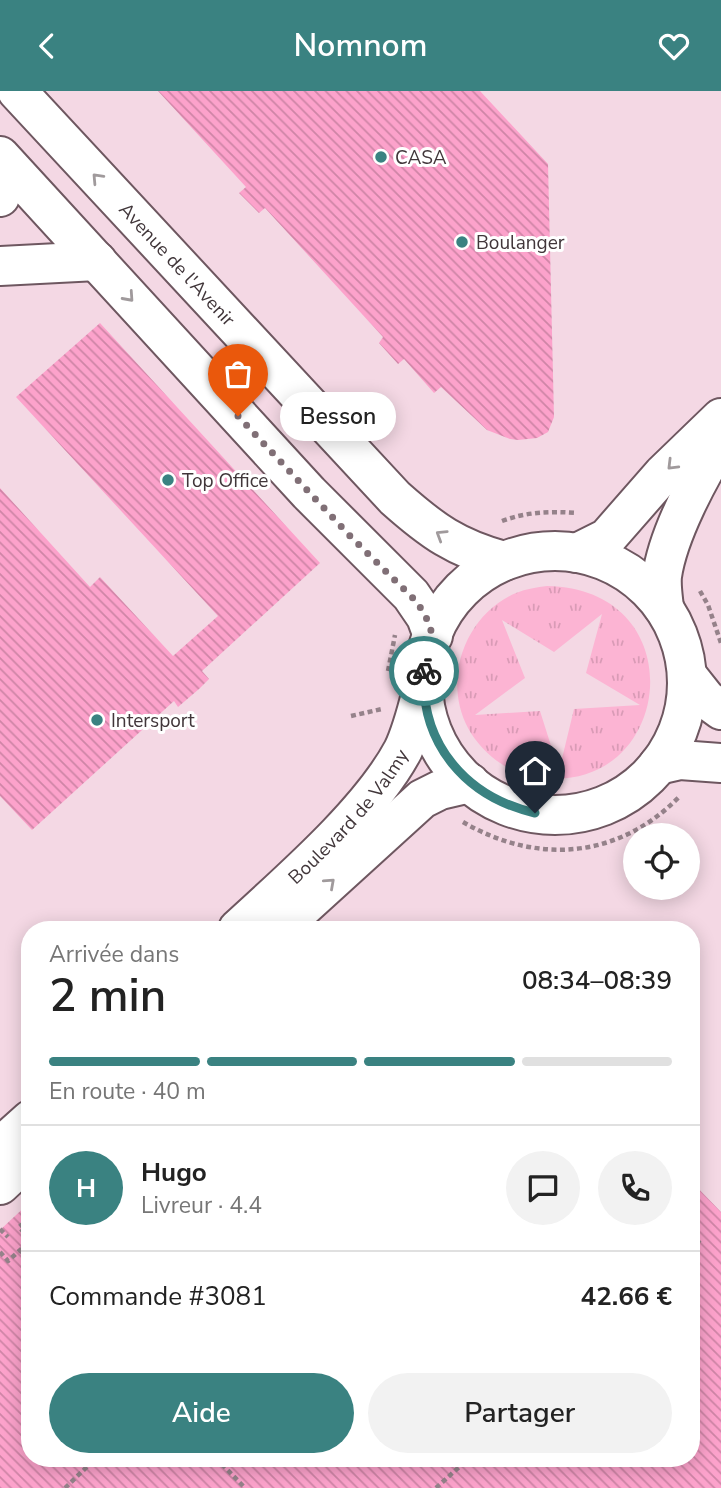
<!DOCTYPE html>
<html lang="fr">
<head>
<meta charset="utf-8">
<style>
  :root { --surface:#fff; --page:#f2f2f2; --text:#222; --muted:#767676; --line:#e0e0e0; --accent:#3a8281 }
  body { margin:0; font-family:"Nunito Sans",sans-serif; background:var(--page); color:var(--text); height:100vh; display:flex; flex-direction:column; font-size:26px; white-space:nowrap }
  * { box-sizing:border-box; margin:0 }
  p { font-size:23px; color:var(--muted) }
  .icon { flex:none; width:38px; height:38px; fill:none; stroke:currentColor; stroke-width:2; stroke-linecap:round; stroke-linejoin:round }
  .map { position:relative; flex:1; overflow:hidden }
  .sheet { position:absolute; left:21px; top:830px; width:679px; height:546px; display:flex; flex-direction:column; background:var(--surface); border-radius:28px; box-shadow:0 4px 18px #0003 }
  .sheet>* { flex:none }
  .buttons { position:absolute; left:623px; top:732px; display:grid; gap:14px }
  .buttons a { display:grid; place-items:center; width:77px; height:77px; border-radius:50%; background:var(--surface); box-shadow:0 4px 18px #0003; font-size:35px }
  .pin { position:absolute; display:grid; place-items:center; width:60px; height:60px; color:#fff; margin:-72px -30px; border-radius:50% 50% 50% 0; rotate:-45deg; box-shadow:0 0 7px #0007 }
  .pin .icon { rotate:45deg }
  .courier { position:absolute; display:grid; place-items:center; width:70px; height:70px; margin:-35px; border:5px solid #3a8281; border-radius:50%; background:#fff; color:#222; box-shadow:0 2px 9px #0007 }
  .bubble { position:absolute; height:49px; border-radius:24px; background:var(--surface); box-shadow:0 4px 18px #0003; font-size:23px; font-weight:600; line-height:49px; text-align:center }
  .overview em { font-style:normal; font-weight:600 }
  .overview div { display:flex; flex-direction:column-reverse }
  .overview { display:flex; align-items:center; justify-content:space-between; height:119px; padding:0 28px }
  h1 { font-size:46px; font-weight:600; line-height:52px }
  .bar { display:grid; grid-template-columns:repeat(4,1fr); gap:10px 7px; align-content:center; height:84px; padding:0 28px }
  .bar i { height:9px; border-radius:5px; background:var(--line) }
  .bar .selected { background:var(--accent) }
  .bar p { grid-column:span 4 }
  .line { display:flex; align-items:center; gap:18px; padding:0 28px; border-top:2px solid var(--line) }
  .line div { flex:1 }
  .round { display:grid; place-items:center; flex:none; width:74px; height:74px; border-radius:37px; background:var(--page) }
  .button { display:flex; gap:14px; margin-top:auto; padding:14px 28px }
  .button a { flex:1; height:80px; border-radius:42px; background:var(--accent); color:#fff; font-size:28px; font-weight:600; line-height:80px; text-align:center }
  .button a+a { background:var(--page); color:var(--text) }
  header { display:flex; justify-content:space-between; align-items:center; height:91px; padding:0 28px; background:var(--accent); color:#fff; font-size:32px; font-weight:600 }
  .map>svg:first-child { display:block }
  .grass { fill:url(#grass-tufts); fill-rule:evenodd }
  .building { fill:url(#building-back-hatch) }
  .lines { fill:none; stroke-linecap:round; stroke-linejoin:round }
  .minor-casing { stroke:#6e5760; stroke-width:42 }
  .major-casing { stroke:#6e5760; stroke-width:42 }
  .path { stroke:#95828a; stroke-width:4.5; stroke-dasharray:5 3.5; stroke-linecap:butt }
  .minor { stroke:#fff; stroke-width:38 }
  .major { stroke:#fff; stroke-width:38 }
  .path-bridge { stroke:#95828a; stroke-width:4.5; stroke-dasharray:5 3.5; stroke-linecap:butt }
  .oneway { stroke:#a09a9c }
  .done { stroke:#806f76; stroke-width:7; stroke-dasharray:0 12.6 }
  .route { stroke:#3a8281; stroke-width:9 }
  .poi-dot { fill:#3a8281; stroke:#fff; stroke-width:2.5 }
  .labels { text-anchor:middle; stroke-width:6; stroke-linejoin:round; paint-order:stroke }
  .poi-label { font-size:19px; fill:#41363a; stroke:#fff; text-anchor:start }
  .street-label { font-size:19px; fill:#41363a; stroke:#fff }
</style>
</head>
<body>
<header><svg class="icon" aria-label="back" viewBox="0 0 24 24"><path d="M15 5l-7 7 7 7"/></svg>Nomnom<svg class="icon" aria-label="heart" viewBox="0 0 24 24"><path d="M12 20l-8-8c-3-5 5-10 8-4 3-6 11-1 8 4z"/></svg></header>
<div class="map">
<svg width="721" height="1397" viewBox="0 0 721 1397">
  <defs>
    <pattern id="grass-tufts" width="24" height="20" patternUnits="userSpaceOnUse" patternTransform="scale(1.75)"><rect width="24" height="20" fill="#fcb4d3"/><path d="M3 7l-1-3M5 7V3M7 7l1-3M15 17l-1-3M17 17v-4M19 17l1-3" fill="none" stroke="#d99bb6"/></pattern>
    <pattern id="building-back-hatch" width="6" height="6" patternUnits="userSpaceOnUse" patternTransform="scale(1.75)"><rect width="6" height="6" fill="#fca2cb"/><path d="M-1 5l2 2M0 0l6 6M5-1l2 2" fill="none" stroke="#ce85a6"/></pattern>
  </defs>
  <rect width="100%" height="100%" fill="#f4d8e4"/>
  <path class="grass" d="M547,495C699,498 673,709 535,686C507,682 481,661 468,637C442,588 465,524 516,502C526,498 537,496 547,495ZM602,523L586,582L640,614L574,618L559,680L540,620L475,624L525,587L502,529L554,561Z"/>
  <g class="building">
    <polygon points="158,0 480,0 548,73 554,326 548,341 537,347 518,349 510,348 487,339 441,296 434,302 404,268 398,273 379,252 383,246 265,117 259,122 239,102 246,96"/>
    <polygon points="100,232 320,472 202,580 209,588 199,598 178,616 174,610 32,739 0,705 0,397 90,496 100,486 173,565 218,525 16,306"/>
    <polygon points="691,1090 721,1121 721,1397 0,1397 0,1139 30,1111 30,1367 691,1367"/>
  </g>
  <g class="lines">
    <g class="minor-casing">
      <g id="minor">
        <polyline points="0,106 9,76"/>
        <polyline points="0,175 97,170"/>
        <polyline points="577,462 607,447 663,383 721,327"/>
        <path d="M664,517C663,507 661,495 662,485C668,443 699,386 721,350"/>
        <path id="s1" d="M238,838C290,790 370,721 403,659C413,638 418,615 424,592"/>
        <polyline points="279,838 422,708 440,699 470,692"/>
        <polyline points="0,1056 30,1029"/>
        <polyline points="0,1094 30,1066"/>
      </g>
    </g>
    <g class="major-casing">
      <g id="major">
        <path id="s2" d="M17,0L395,407C432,440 456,457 504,470"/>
        <polyline points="0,65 309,402 411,504 426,526 433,545"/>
        <circle cx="555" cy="592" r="132"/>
        <polyline points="687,584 706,608 721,619"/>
        <polyline points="658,674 680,669 721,672"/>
      </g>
    </g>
    <g class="path">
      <path d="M502,430C526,421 550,420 576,422"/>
      <polyline points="700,500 708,514 721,552"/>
      <polyline points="388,580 395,544"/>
      <polyline points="351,625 382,618"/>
      <path d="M463,731C537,774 618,768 679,706"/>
      <polyline points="30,1127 19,1136 30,1148"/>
      <polyline points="0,1138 8,1146"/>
      <polyline points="691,1157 700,1149"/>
      <polyline points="20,1159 30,1170"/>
      <polyline points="216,1367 245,1397"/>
      <polyline points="65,1397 96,1367"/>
      <polyline points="436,1397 469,1367"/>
    </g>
    <use href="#minor" class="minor"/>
    <use href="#major" class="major"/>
    <polyline class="path-bridge" points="0,1161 8,1170 30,1150"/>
  </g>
  <defs><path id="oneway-chevron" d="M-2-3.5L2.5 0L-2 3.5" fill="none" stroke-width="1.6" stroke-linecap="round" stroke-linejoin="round" transform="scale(1.75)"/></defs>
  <g class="oneway">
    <use href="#oneway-chevron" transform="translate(97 87) rotate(-133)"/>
    <use href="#oneway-chevron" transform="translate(129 206) rotate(48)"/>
    <use href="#oneway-chevron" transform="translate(672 374) rotate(135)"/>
    <use href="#oneway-chevron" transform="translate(441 444) rotate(-148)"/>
    <use href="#oneway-chevron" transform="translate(330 792) rotate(-42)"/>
  </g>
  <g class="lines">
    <polyline class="done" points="238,325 351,446 417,511 426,526 433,545 424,580"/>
    <path class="route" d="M424,580C420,653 466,706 535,722"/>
  </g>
  <g class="poi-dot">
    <circle cx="381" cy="66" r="7"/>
    <circle cx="462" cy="151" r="7"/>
    <circle cx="168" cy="389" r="7"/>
    <circle cx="97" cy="629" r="7"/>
  </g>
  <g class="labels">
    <g class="poi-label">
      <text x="395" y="73">CASA</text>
      <text x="476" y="158">Boulanger</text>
      <text x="182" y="396">Top Office</text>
      <text x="111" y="636">Intersport</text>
    </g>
    <g class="street-label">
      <text dy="7" stroke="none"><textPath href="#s2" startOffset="236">Avenue de l'Avenir</textPath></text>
      <text dy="7" stroke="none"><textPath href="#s1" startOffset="158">Boulevard de Valmy</textPath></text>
    </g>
  </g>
</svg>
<div class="buttons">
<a><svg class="icon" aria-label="locate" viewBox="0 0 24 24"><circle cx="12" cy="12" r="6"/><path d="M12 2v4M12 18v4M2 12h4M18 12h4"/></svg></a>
</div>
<div class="pin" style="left:238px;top:325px;background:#ea580c"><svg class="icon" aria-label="bag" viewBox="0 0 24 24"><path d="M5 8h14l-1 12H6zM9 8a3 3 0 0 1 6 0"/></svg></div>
<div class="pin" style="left:535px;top:722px;background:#1f2937"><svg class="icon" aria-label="home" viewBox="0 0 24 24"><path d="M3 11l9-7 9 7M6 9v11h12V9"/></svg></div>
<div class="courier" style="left:424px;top:580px"><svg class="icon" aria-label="bike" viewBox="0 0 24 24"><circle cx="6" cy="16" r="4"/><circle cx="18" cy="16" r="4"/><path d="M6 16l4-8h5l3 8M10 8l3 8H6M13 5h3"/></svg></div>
<div class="bubble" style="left:280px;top:301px;width:116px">Besson</div>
<section class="sheet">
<div class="overview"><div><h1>2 min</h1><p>Arrivée dans</p></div><em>08:34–08:39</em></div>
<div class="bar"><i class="selected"></i><i class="selected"></i><i class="selected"></i><i></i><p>En route · 40 m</p></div>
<div class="line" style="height:126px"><b class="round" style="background:var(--accent);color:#fff">H</b><div><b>Hugo</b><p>Livreur · 4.4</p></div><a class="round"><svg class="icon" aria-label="chat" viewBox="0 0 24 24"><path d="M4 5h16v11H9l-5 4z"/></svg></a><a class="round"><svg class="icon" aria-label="phone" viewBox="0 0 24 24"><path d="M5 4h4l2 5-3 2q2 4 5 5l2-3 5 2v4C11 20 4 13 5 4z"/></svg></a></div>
<div class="line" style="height:91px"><div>Commande #3081</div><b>42.66 €</b></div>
<div class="button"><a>Aide</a><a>Partager</a></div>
</section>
</div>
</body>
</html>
